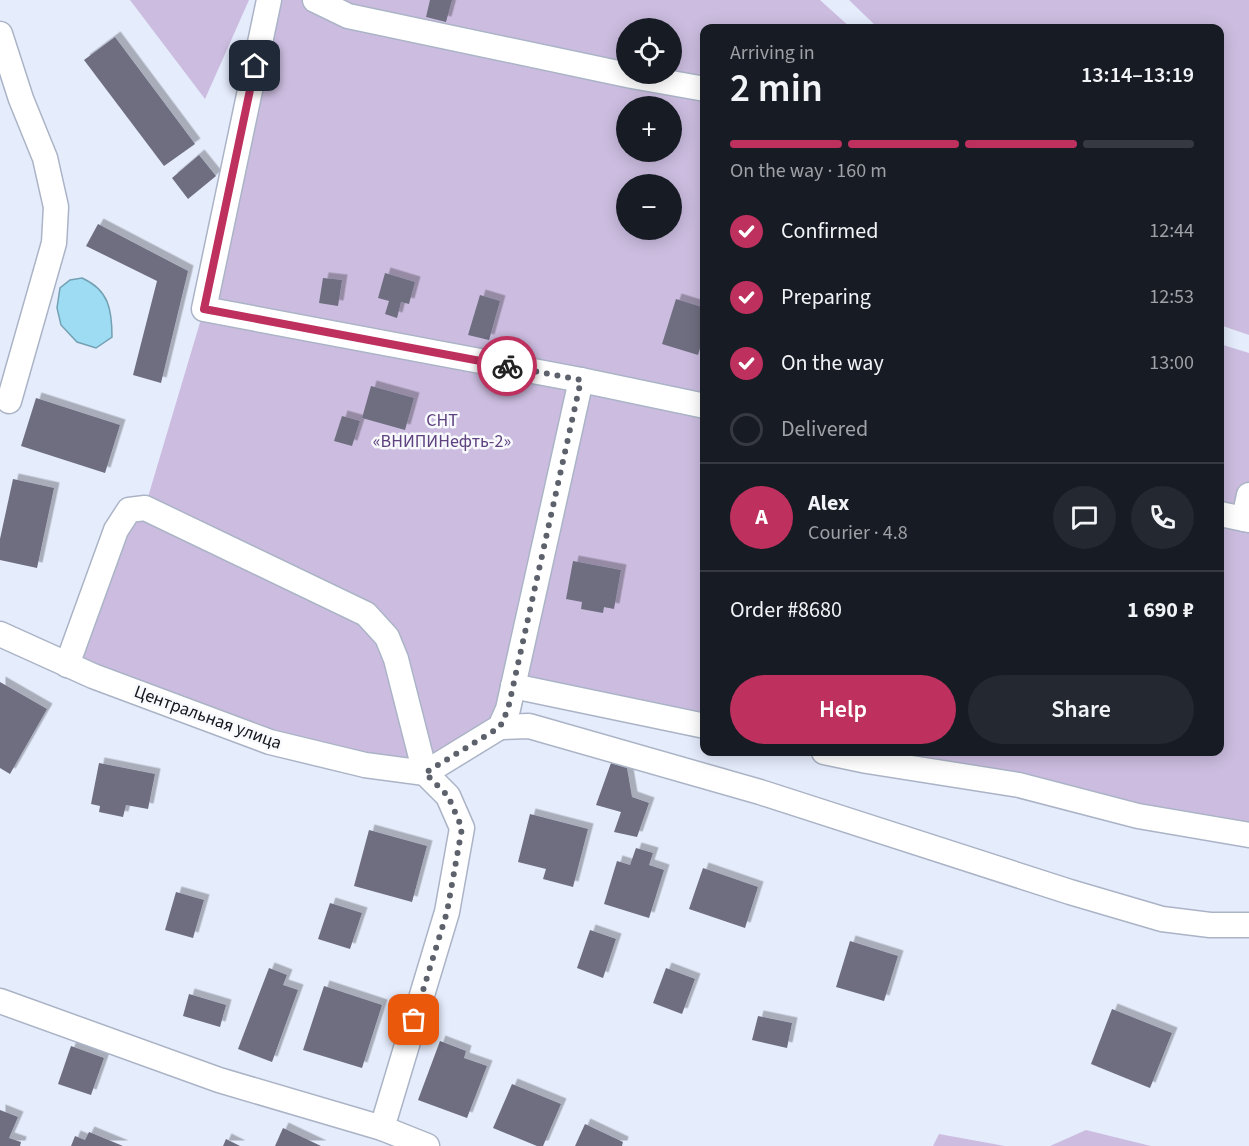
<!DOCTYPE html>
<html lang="en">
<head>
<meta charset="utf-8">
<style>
  :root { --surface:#171b24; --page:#242831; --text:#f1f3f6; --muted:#9ea1a6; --line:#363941; --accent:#be305e }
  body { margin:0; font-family:"Source Sans 3",sans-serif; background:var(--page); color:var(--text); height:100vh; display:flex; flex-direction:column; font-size:22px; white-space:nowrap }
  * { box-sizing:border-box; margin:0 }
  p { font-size:20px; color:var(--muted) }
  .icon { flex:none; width:33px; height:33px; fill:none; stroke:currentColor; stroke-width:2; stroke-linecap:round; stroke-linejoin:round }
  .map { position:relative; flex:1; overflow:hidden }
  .side { position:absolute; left:700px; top:24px; width:524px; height:732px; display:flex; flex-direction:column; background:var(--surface); border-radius:12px; box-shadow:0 3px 15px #0003 }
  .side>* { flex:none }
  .controls { position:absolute; left:616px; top:18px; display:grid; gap:12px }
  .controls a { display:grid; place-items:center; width:66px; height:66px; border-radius:50%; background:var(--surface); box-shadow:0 3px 15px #0003; font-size:30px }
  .pin { position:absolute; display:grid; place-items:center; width:51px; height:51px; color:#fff; margin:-26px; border-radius:12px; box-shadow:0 3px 9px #0006 }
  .courier { position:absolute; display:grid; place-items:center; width:60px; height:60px; margin:-30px; border:4px solid #be305e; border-radius:50%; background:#fff; color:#222; box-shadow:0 2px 8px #0007 }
  .head em { font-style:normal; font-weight:600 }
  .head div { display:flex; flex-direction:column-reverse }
  .head { display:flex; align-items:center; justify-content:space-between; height:102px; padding:0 30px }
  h1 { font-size:39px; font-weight:600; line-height:45px }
  .bar { display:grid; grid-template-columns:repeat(4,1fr); gap:9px 6px; align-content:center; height:72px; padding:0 30px }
  .bar i { height:8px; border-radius:4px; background:var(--line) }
  .bar .current { background:var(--accent) }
  .bar p { grid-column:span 4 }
  .line { display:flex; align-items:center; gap:15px; padding:0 30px; border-top:2px solid var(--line) }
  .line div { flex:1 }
  .round { display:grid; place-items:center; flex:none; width:63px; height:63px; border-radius:32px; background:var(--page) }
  ol { padding:0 30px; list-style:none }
  li { display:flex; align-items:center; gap:18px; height:66px }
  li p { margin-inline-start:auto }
  li .icon { padding:6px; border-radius:50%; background:var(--accent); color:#fff; stroke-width:4 }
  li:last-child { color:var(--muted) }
  li i { width:33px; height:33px; border:3px solid var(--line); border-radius:50% }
  .action { display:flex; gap:12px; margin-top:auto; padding:12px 30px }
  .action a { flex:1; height:69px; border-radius:36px; background:var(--accent); color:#fff; font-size:24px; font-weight:600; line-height:69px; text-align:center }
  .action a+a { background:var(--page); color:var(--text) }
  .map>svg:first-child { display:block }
  .green { fill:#ccbde0; fill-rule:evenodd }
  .water { fill:#9edcf3; stroke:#74a1b3; stroke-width:1.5 }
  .building { fill:#6e6e80; filter:url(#shadow) }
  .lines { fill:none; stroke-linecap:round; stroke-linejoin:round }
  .minor-casing { stroke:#abb4c6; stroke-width:27 }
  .minor { stroke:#fff; stroke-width:24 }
  .done { stroke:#5c616b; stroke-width:6; stroke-dasharray:0 10.8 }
  .route { stroke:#be305e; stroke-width:8 }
  .labels { text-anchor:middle; stroke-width:5; stroke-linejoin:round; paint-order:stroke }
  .park-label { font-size:18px; fill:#5e417e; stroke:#f7f9fd }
  .street-label { font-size:18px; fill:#13161d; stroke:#f7f9fd }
</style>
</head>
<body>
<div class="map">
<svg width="1249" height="1146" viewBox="0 0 1249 1146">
  <defs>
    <filter id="shadow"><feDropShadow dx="5.5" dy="-5.5" stdDeviation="0" flood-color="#0004"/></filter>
  </defs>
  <rect width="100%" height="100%" fill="#e5ecfc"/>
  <g class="green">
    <polygon points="130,0 249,0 205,99"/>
    <path d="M269,0H820L851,28H705V726L513,686L508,709L425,773L365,765L67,665L116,530L145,507L204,309ZM627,28H672V74H627ZM627,106H672V152H627ZM627,184H672V230H627Z"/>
    <polygon points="849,0 1249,0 1249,335 1220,325 1220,28 878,28"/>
    <polygon points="1220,344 1249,353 1249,835 824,752 1220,752"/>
    <polygon points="1086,1130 1151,1146 1050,1146"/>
    <polygon points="939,1134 1005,1146 933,1146"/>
  </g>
  <path class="water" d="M82,278C109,290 112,310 112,337L96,348L77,342L61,325L57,308L60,288L70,280Z"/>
  <g class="building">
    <polygon points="430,0 452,0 446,22 426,17"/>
    <polygon points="115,37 195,144 164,166 84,60"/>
    <polygon points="199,155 216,176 188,199 172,178"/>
    <polygon points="98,224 188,271 161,383 133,375 157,281 86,246"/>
    <polygon points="385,273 415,282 409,304 401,302 397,318 385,314 389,301 378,298"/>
    <polygon points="323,278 342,280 338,306 319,303"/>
    <polygon points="480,295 500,301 489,340 468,335"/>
    <polygon points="676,299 705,308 705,332 698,355 662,344"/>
    <polygon points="371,386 414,398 405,430 362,418"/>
    <polygon points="36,398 120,425 105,473 21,446"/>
    <polygon points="342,416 360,421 352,446 334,441"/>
    <polygon points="13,479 54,488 37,568 0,560 0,539"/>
    <polygon points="573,561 621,570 614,609 604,607 603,613 581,609 582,602 566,599"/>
    <polygon points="0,682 47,709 10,774 0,768"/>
    <polygon points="99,763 155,774 148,809 126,805 123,817 99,812 100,806 91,804"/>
    <polygon points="611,763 627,768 632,797 649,803 637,837 614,832 621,812 596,805"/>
    <polygon points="530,814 588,829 573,887 543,879 546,869 518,862"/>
    <polygon points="369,830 427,846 412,902 354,886"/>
    <polygon points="636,848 653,853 649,865 664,870 649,918 604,904 617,861 630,865"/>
    <polygon points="703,868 758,887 745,928 689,909"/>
    <polygon points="176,892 204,900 193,938 165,930"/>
    <polygon points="330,903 362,913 350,949 318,939"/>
    <polygon points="590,930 616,939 603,978 577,968"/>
    <polygon points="850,941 898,956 884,1001 836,987"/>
    <polygon points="269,968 287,975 283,985 298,990 272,1062 238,1049"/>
    <polygon points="666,968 695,979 682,1014 653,1003"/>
    <polygon points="324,986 382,1005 362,1068 303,1050"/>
    <polygon points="189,994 226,1005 220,1027 183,1016"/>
    <polygon points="1112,1009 1172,1033 1150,1088 1091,1064"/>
    <polygon points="758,1016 792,1023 787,1048 752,1040"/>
    <polygon points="440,1041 466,1051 464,1058 487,1066 467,1118 418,1100"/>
    <polygon points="71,1046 104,1058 91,1095 58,1084"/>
    <polygon points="512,1084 561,1104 543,1146 537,1146 493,1128"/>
    <polygon points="0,1110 18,1117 9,1138 21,1142 20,1146 0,1146"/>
    <polygon points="585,1124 623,1142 622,1146 575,1146"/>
    <polygon points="283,1128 321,1146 275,1146"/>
    <polygon points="89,1132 123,1146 71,1146 75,1136 85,1140"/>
    <polygon points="226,1139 240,1146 223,1146"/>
  </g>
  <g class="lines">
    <g class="minor-casing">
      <g id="minor">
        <polyline points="269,0 204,309 581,380 705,406"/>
        <polyline points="315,0 348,16 632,76 705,89"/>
        <polyline points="0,34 21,99 45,158 56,207 54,243 9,401"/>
        <polyline points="1220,514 1249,520"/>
        <polyline points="1244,519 1249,495"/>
        <polyline points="0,634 93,676 270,742 365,765 425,773"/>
        <polyline points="67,665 116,530 129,510 145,508 366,614 387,637 396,659 425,773"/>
        <polyline points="513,686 705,726"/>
        <polyline points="500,727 529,726 760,792 1070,892 1162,919 1210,925 1249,925"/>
        <polyline points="824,752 867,761 1019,785 1138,816 1249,835"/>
        <polyline points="425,773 500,727 508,709 581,380"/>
        <polyline points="425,773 448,796 462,828 447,912 382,1128 427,1146"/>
        <polyline points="0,1001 219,1080 382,1128"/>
      </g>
    </g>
    <use href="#minor" class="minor"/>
  </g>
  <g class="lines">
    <polyline class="done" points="414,1020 447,912 462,828 448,796 425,773 500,727 508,709 581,380 507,366"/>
    <polyline class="route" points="255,66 204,309 507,366"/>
  </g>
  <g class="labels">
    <g class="park-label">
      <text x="442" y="426">СНТ<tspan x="442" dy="21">«ВНИПИНефть-2»</tspan></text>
    </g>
    <g class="street-label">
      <text transform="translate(208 717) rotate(20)" y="6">Центральная улица</text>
    </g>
  </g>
</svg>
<div class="controls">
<a><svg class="icon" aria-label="locate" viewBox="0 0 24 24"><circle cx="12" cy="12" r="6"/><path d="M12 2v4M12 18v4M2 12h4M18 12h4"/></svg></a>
<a>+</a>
<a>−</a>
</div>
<div class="pin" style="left:414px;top:1020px;background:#ea580c"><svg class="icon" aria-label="bag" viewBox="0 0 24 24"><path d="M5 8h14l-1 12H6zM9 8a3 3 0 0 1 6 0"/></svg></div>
<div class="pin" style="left:255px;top:66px;background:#1f2937"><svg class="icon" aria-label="home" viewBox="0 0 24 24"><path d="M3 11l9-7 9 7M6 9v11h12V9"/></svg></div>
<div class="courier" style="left:507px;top:366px"><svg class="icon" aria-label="bike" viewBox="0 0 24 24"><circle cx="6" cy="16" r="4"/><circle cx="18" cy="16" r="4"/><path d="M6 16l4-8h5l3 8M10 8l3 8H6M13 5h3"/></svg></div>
<section class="side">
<div class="head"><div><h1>2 min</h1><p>Arriving in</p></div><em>13:14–13:19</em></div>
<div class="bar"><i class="current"></i><i class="current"></i><i class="current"></i><i></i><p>On the way · 160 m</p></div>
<ol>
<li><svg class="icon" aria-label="check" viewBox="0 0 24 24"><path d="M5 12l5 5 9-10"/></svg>Confirmed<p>12:44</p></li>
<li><svg class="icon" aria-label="check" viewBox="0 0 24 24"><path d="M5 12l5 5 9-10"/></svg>Preparing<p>12:53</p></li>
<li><svg class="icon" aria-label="check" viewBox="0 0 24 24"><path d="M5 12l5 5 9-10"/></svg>On the way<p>13:00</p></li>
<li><i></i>Delivered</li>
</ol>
<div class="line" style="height:108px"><b class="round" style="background:var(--accent);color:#fff">A</b><div><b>Alex</b><p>Courier · 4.8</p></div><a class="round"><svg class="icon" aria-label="chat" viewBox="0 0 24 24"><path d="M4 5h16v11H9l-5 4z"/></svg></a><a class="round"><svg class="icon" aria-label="phone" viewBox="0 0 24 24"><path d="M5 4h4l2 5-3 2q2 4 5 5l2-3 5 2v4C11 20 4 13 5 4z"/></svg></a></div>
<div class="line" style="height:78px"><div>Order #8680</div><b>1 690 ₽</b></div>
<div class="action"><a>Help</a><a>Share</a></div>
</section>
</div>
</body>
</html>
